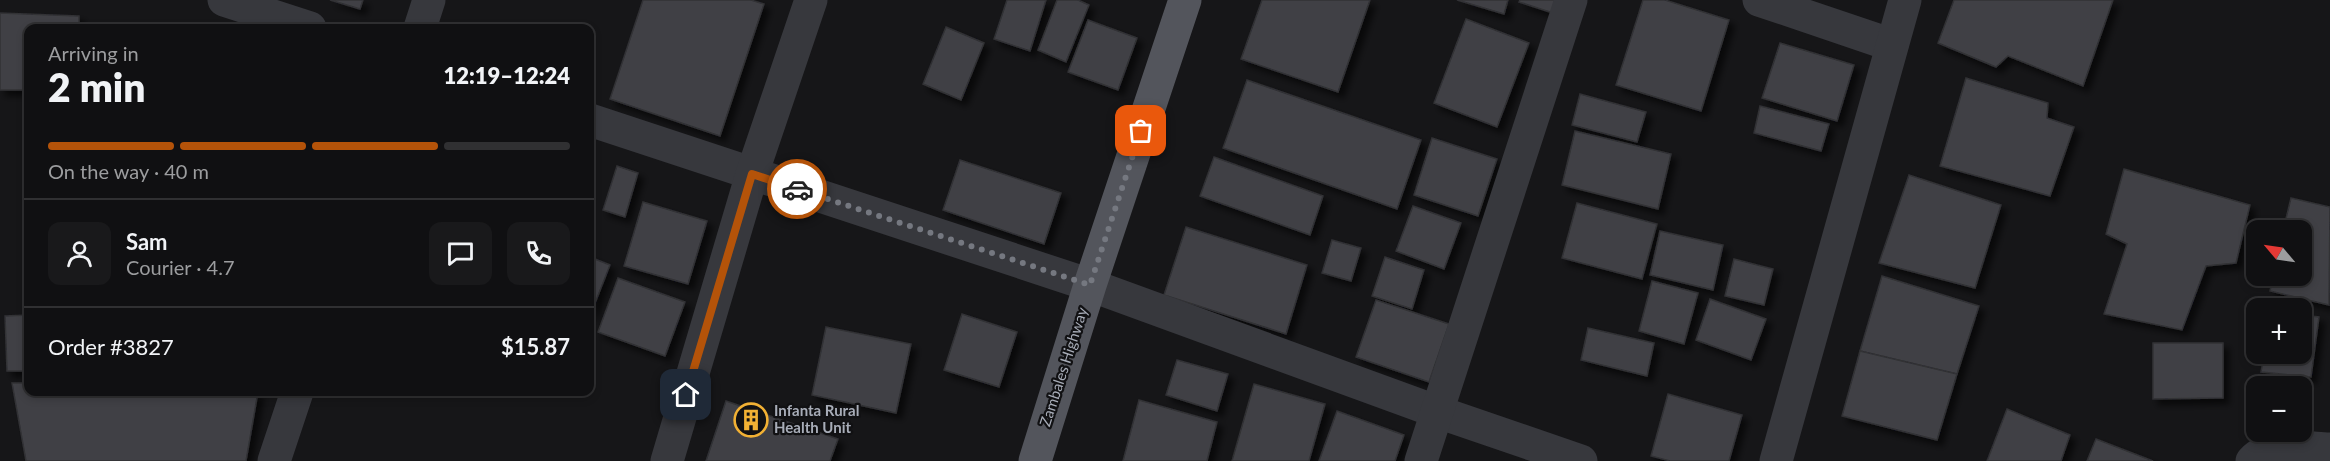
<!DOCTYPE html>
<html lang="en">
<head>
<meta charset="utf-8">
<style>
  :root { --surface:#101012; --page:#19191b; --text:#f1f3f6; --muted:#9c9d9f; --line:#303032; --accent:#b45309 }
  body { margin:0; font-family:Lato,sans-serif; background:var(--page); color:var(--text); height:100vh; display:flex; flex-direction:column; font-size:22px; white-space:nowrap }
  * { box-sizing:border-box; margin:0 }
  p { font-size:20px; color:var(--muted) }
  .icon { flex:none; width:33px; height:33px; fill:none; stroke:currentColor; stroke-width:2; stroke-linecap:round; stroke-linejoin:round }
  .map { position:relative; flex:1; overflow:hidden }
  .drawer { position:absolute; left:24px; top:24px; width:570px; height:372px; display:flex; flex-direction:column; background:var(--surface); border-radius:12px; box-shadow:0 3px 9px #0003,0 0 0 2px var(--line) }
  .drawer>* { flex:none }
  .needle { width:39px; rotate:299deg }
  .fabs { position:absolute; left:2246px; top:220px; display:grid; gap:12px }
  .fabs a { display:grid; place-items:center; width:66px; height:66px; border-radius:12px; background:var(--surface); box-shadow:0 3px 9px #0003,0 0 0 2px var(--line); font-size:30px }
  .pin { position:absolute; display:grid; place-items:center; width:51px; height:51px; color:#fff; margin:-26px; border-radius:12px; box-shadow:0 3px 9px #0006 }
  .courier { position:absolute; display:grid; place-items:center; width:60px; height:60px; margin:-30px; border:4px solid #b45309; border-radius:50%; background:#fff; color:#222; box-shadow:0 2px 8px #0007 }
  .headline em { font-style:normal; font-weight:800 }
  .headline div { display:flex; flex-direction:column-reverse }
  .headline { display:flex; align-items:center; justify-content:space-between; height:102px; padding:0 24px }
  h1 { font-size:39px; font-weight:800; line-height:45px }
  .bar { display:grid; grid-template-columns:repeat(4,1fr); gap:9px 6px; align-content:center; height:72px; padding:0 24px }
  .bar i { height:8px; border-radius:4px; background:var(--line) }
  .bar .on { background:var(--accent) }
  .bar p { grid-column:span 4 }
  .line { display:flex; align-items:center; gap:15px; padding:0 24px; border-top:2px solid var(--line) }
  .line div { flex:1 }
  .round { display:grid; place-items:center; flex:none; width:63px; height:63px; border-radius:12px; background:var(--page) }
  .map>svg:first-child { display:block }
  .building { fill:#404145; stroke:#303034; stroke-width:1.5; filter:url(#shadow) }
  .lines { fill:none; stroke-linecap:round; stroke-linejoin:round }
  .minor { stroke:#37383d; stroke-width:33 }
  .primary { stroke:#53555c; stroke-width:33 }
  .done { stroke:#757880; stroke-width:6; stroke-dasharray:0 10.8 }
  .route { stroke:#b45309; stroke-width:8 }
  .labels { text-anchor:middle; stroke-width:4.5; stroke-linejoin:round; paint-order:stroke }
  .street-label { font-size:15px; fill:#a8adb8; stroke:#111113 }
  .poi-label { font-size:15px; font-weight:bold; fill:#a8adb8; stroke:#111113; text-anchor:start }
</style>
</head>
<body>
<div class="map">
<svg width="2330" height="461" viewBox="0 0 2330 461">
  <defs>
    <filter id="shadow"><feDropShadow dx="5.5" dy="5.5" stdDeviation="3" flood-color="#0009"/></filter>
  </defs>
  <rect width="100%" height="100%" fill="#161618"/>
  <g class="building">
    <polygon points="330,0 363,0 360,9"/>
    <polygon points="643,0 751,0 764,4 720,136 610,99"/>
    <polygon points="1007,0 1046,0 1030,51 994,39"/>
    <polygon points="1057,0 1078,0 1089,5 1066,62 1038,50"/>
    <polygon points="1262,0 1370,0 1338,92 1241,59"/>
    <polygon points="1457,0 1508,0 1504,14"/>
    <polygon points="1520,0 1561,0 1556,14 1519,2"/>
    <polygon points="1643,0 1665,0 1729,20 1701,111 1616,85"/>
    <polygon points="1954,0 2113,0 2083,86 2008,56 1996,67 1938,43"/>
    <polygon points="0,13 79,16 79,28 28,28 28,90 0,90"/>
    <polygon points="1466,19 1529,43 1497,127 1434,103"/>
    <polygon points="1088,20 1137,38 1118,90 1068,72"/>
    <polygon points="946,27 984,43 961,100 923,84"/>
    <polygon points="1780,43 1854,65 1837,121 1762,98"/>
    <polygon points="1966,78 2048,103 2047,118 2074,127 2050,196 1940,166"/>
    <polygon points="1247,80 1421,140 1397,209 1223,148"/>
    <polygon points="1580,94 1646,112 1637,142 1572,125"/>
    <polygon points="1760,106 1829,124 1821,151 1754,133"/>
    <polygon points="1575,131 1671,154 1658,209 1562,185"/>
    <polygon points="1432,138 1497,159 1478,216 1414,195"/>
    <polygon points="1214,157 1323,196 1310,235 1200,196"/>
    <polygon points="960,160 1061,193 1044,244 943,210"/>
    <polygon points="617,166 638,173 625,217 603,210"/>
    <polygon points="2124,169 2250,205 2236,263 2206,266 2182,330 2104,314 2127,244 2106,234"/>
    <polygon points="1909,175 2001,205 1975,288 1879,263"/>
    <polygon points="2291,198 2330,207 2329,305 2270,291 2273,276 2301,276 2301,231 2283,231"/>
    <polygon points="643,202 707,221 688,284 624,266"/>
    <polygon points="1577,203 1657,224 1642,279 1562,258"/>
    <polygon points="1413,206 1461,223 1444,269 1396,251"/>
    <polygon points="1186,227 1307,265 1286,334 1164,295"/>
    <polygon points="1660,231 1723,245 1713,290 1650,275"/>
    <polygon points="1332,240 1361,248 1351,281 1322,273"/>
    <polygon points="590,257 610,265 590,316"/>
    <polygon points="1385,257 1424,270 1412,309 1372,296"/>
    <polygon points="1734,259 1773,269 1764,305 1725,296"/>
    <polygon points="1882,276 1979,306 1957,374 1860,351"/>
    <polygon points="618,278 685,302 665,356 598,332"/>
    <polygon points="1652,281 1698,293 1684,344 1639,331"/>
    <polygon points="1710,299 1766,319 1751,360 1696,340"/>
    <polygon points="1376,300 1449,324 1429,382 1356,357"/>
    <polygon points="962,314 1017,332 999,387 944,370"/>
    <polygon points="28,315 28,371 7,371 5,316"/>
    <polygon points="2301,315 2319,317 2311,377 2261,372 2264,354 2301,354"/>
    <polygon points="826,327 911,344 896,413 812,395"/>
    <polygon points="1588,328 1654,343 1647,376 1581,360"/>
    <polygon points="2153,343 2223,343 2223,398 2153,399"/>
    <polygon points="1860,351 1957,374 1937,440 1842,416"/>
    <polygon points="1177,360 1228,374 1217,411 1166,395"/>
    <polygon points="12,383 28,383 28,392 258,392 246,461 26,461"/>
    <polygon points="1254,384 1325,404 1309,461 1232,461"/>
    <polygon points="1668,394 1742,415 1729,461 1670,461 1651,456"/>
    <polygon points="1139,400 1217,422 1207,461 1123,461"/>
    <polygon points="726,401 838,439 830,461 706,461"/>
    <polygon points="2007,409 2070,435 2061,461 1987,461"/>
    <polygon points="1337,411 1404,435 1395,461 1319,461"/>
    <polygon points="2096,439 2153,461 2087,461"/>
  </g>
  <g class="lines">
    <g class="minor">
      <polyline points="224,0 310,28"/>
      <polyline points="1759,0 1892,45"/>
      <polyline points="420,28 429,0"/>
      <polyline points="590,120 1090,285 1438,412 1581,461"/>
      <polyline points="274,461 297,392"/>
      <polyline points="667,461 752,174 811,0"/>
      <polyline points="1421,461 1571,0"/>
      <polyline points="1776,461 1905,0"/>
      <path d="M2252,461C2271,441 2304,448 2330,449"/>
    </g>
    <polyline class="primary" points="1035,461 1090,285 1185,0"/>
  </g>
  <g class="lines">
    <polyline class="done" points="797,189 1090,285 1141,131"/>
    <polyline class="route" points="686,395 752,174 797,189"/>
  </g>
  <defs>
    <g id="building-ring" transform="scale(1.725)"><circle r="9.5" fill="#111113" stroke="#f2b134" stroke-width="1.5"/><path d="M-4-6H4V6H1V3H-1V6H-4ZM-2.5-4.3h1.7v1.8h-1.7ZM.8-4.3h1.7v1.8H.8ZM-2.5-1h1.7V.8h-1.7ZM.8-1h1.7V.8H.8Z" fill="#f2b134"/></g>
  </defs>
  <g fill-rule="evenodd">
    <use href="#building-ring" x="751" y="420"/>
  </g>
  <g class="labels">
    <g class="street-label">
      <text transform="translate(1064 367) rotate(-72)" y="5">Zambales Highway</text>
    </g>
    <g class="poi-label">
      <text x="774" y="416">Infanta Rural<tspan x="774" dy="17">Health Unit</tspan></text>
    </g>
  </g>
</svg>
<div class="fabs">
<a><svg class="needle" viewBox="-14 -14 28 28"><path d="M0-13l5 13h-10z" fill="#e53935"/><path d="M0 13l5-13h-10z" fill="#9c9d9f"/></svg></a>
<a>+</a>
<a>−</a>
</div>
<div class="pin" style="left:1141px;top:131px;background:#ea580c"><svg class="icon" aria-label="bag" viewBox="0 0 24 24"><path d="M5 8h14l-1 12H6zM9 8a3 3 0 0 1 6 0"/></svg></div>
<div class="pin" style="left:686px;top:395px;background:#1f2937"><svg class="icon" aria-label="home" viewBox="0 0 24 24"><path d="M3 11l9-7 9 7M6 9v11h12V9"/></svg></div>
<div class="courier" style="left:797px;top:189px"><svg class="icon" aria-label="car" viewBox="0 0 24 24"><path d="M5 17H2v-5l4-1 3-4h7l3 4 3 1v5h-3M9 17h6M6 11h13"/><circle cx="7" cy="17" r="2"/><circle cx="17" cy="17" r="2"/></svg></div>
<section class="drawer">
<div class="headline"><div><h1>2 min</h1><p>Arriving in</p></div><em>12:19–12:24</em></div>
<div class="bar"><i class="on"></i><i class="on"></i><i class="on"></i><i></i><p>On the way · 40 m</p></div>
<div class="line" style="height:108px"><a class="round"><svg class="icon" aria-label="person" viewBox="0 0 24 24"><circle cx="12" cy="8" r="4"/><path d="M4 21q1-7 8-7t8 7"/></svg></a><div><b>Sam</b><p>Courier · 4.7</p></div><a class="round"><svg class="icon" aria-label="chat" viewBox="0 0 24 24"><path d="M4 5h16v11H9l-5 4z"/></svg></a><a class="round"><svg class="icon" aria-label="phone" viewBox="0 0 24 24"><path d="M5 4h4l2 5-3 2q2 4 5 5l2-3 5 2v4C11 20 4 13 5 4z"/></svg></a></div>
<div class="line" style="height:78px"><div>Order #3827</div><b>$15.87</b></div>
</section>
</div>
</body>
</html>
